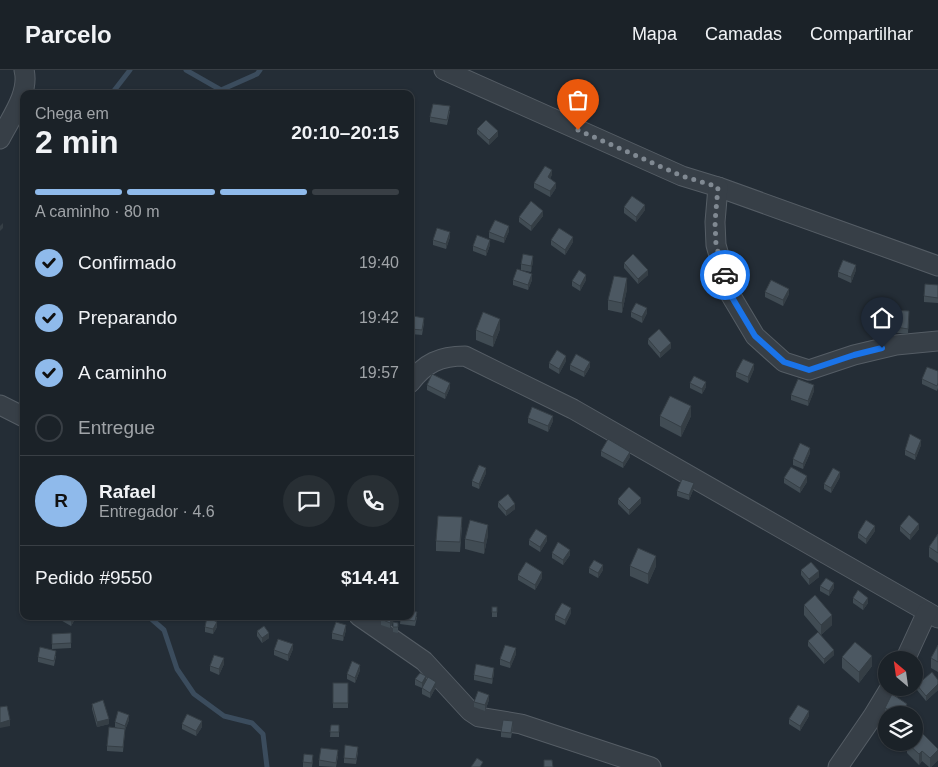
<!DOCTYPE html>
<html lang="pt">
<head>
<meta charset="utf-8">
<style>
  :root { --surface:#1b2228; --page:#282f34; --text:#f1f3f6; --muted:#a0a4a8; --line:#393f45; --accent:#8fbaeb }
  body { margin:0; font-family:Helvetica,sans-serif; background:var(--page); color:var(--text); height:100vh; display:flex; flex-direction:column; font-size:19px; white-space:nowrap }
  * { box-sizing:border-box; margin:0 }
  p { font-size:16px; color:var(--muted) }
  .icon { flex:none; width:28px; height:28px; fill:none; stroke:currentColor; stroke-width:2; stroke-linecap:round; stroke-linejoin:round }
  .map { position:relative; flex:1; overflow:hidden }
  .sheet { position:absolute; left:20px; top:20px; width:394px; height:530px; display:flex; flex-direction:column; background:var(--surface); border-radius:10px; box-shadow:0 1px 4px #0004,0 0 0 1px var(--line) }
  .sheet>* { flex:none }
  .needle { width:32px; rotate:331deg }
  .fabs { position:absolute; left:878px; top:581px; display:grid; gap:10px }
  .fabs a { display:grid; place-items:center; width:45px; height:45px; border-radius:50%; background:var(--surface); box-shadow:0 1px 4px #0004,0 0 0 1px var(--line); font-size:25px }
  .pin { position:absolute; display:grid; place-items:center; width:42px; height:42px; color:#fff; margin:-51px -21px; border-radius:50% 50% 50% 0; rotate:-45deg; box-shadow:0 0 5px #0007 }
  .pin .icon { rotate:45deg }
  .courier { position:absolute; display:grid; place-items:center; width:50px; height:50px; margin:-25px; border:4px solid #1a73e8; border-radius:50%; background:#fff; color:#222; box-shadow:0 1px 6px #0007 }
  .overview em { font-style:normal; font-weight:800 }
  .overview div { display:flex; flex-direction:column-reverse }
  .overview { display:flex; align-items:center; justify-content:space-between; height:85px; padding:0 15px }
  h1 { font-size:32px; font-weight:800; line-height:38px }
  .bar { display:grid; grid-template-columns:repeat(4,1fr); gap:8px 5px; align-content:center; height:60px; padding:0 15px }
  .bar i { height:6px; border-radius:4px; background:var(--line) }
  .bar .current { background:var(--accent) }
  .bar p { grid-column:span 4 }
  .line { display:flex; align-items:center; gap:12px; padding:0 15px; border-top:1px solid var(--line) }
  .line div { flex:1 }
  .round { display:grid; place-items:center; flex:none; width:52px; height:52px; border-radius:26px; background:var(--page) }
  ol { padding:0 15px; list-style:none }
  li { display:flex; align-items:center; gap:15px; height:55px }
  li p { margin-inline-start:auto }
  li .icon { padding:5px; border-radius:50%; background:var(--accent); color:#111; stroke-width:4 }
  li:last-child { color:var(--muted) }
  li i { width:28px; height:28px; border:2px solid var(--line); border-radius:50% }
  header { display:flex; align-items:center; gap:30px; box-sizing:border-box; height:70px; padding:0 25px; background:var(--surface); border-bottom:1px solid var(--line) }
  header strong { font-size:24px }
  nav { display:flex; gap:28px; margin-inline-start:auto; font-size:18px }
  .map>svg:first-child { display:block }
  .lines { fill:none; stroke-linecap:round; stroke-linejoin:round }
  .stream { stroke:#3b4c5d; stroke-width:5 }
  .minor-casing { stroke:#555d65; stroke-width:21 }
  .minor { stroke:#373f47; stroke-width:19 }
  .wall { fill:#414c54 }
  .shaded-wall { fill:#353e45 }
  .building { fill:#4c5862; stroke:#353e45 }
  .done { stroke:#808992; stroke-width:5; stroke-dasharray:0 9 }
  .route { stroke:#1a73e8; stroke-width:6 }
</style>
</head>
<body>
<header>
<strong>Parcelo</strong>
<nav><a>Mapa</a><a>Camadas</a><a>Compartilhar</a></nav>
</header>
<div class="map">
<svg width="938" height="697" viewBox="0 0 938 697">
  <rect width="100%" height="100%" fill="#242d36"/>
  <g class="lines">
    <g class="stream">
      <polyline points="186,0 221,20 257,4 260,0"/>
      <polyline points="115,24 113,22 130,0"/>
      <polyline points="148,546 164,560 177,599 194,624 224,646 252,653 263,664 267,697"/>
    </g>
    <g class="minor-casing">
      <g id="minor">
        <polyline points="444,0 682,106 718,117 938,196"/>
        <path d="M0,69C10,49 30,23 24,0"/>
        <polyline points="718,117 715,152 716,175 730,224 755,266 784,292 809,300 854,285 896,275 938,271"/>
        <path d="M410,313C425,293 440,286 465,286L573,339L938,548"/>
        <polyline points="0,335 24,347"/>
        <polyline points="359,546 424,591 470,641 479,647 521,654 651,697"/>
        <polyline points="905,590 927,542"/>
        <polyline points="838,697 873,646 890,618"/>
      </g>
    </g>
    <use href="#minor" class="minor"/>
  </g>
  <g class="wall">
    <polygon points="450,41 447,55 430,52 430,47"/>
    <polygon points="477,59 498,66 489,75 477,64"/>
    <polygon points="552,105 550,108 556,118 550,127 534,118 534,113"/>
    <polygon points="624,137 645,140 636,152 624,143"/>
    <polygon points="543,146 531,161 519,152 519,147"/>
    <polygon points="509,161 504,173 489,168 489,162"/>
    <polygon points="450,167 446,179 433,175 433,170"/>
    <polygon points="551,170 573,172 565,185 551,175"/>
    <polygon points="490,175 486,186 473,181 473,176"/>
    <polygon points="533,191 531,202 521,200 521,194"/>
    <polygon points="624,193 648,205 638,214 624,198"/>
    <polygon points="856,200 851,213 838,207 838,202"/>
    <polygon points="513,210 532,210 528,220 513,215"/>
    <polygon points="586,210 580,221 572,216 572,211"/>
    <polygon points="938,215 938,233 924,232 924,226"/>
    <polygon points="627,219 622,243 608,240 608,230"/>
    <polygon points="765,222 789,224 783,236 765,227"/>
    <polygon points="890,240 909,241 908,264 890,262"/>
    <polygon points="631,242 647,243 642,253 631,247"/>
    <polygon points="424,253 422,265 411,264 411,259"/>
    <polygon points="500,259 493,277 476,270 476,260"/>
    <polygon points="648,269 671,278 660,288 648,274"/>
    <polygon points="566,291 559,304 549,298 549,293"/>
    <polygon points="570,295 590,297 584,307 570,300"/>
    <polygon points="754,299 748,313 736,307 736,302"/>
    <polygon points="938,301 938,318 937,321 922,314 922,309"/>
    <polygon points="690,313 706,317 702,324 690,318"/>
    <polygon points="427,315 450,318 445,329 427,320"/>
    <polygon points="814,321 808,336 791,330 791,325"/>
    <polygon points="660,346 691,346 681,367 660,356"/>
    <polygon points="528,348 553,351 548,362 528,353"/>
    <polygon points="921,375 915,390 905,385 905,380"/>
    <polygon points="601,381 630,387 623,398 601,386"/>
    <polygon points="810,383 803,399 793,395 793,389"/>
    <polygon points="486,403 479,419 472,416 472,411"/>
    <polygon points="840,407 831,423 824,419 824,414"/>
    <polygon points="784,408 807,412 800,423 784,413"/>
    <polygon points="694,418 689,430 677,426 677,421"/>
    <polygon points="618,429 641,433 629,445 618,434"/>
    <polygon points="498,432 515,439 506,446 498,437"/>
    <polygon points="900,456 919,459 910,470 900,461"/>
    <polygon points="462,457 460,482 436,481 436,471"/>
    <polygon points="875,461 866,474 858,468 858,463"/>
    <polygon points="938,464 938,493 929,487 929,477"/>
    <polygon points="488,465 484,484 465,479 465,469"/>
    <polygon points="529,470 547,471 540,482 529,475"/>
    <polygon points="552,483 570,485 563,495 552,488"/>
    <polygon points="630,496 656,496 648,514 630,506"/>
    <polygon points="589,498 603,500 598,508 589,503"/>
    <polygon points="801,500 819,507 809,515 801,505"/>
    <polygon points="518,505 542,508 535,520 518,510"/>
    <polygon points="820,516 834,518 829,526 820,521"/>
    <polygon points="853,528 868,533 863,540 853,533"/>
    <polygon points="804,535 832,555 821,565 804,545"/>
    <rect x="492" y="537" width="5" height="10"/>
    <polygon points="571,543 565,555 555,550 555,545"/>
    <polygon points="57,546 77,546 71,556 57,548"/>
    <polygon points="291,546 300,546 299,549"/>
    <polygon points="401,546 417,547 415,556 400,554"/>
    <polygon points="381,549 393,552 390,558 381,555"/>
    <polygon points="393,552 398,553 398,563 393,562"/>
    <polygon points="205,557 217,557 213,564 205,562"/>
    <polygon points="346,560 343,571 332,569 332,563"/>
    <polygon points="257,561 269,568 262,573 257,566"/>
    <polygon points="71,563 71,578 52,579 52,564"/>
    <polygon points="808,571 834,585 824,594 808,576"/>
    <polygon points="938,575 938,602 931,598 931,588"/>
    <polygon points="293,579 288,591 274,585 274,580"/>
    <polygon points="516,584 510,598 500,595 500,589"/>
    <polygon points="56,586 54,596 38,592 38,587"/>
    <polygon points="842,587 872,596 859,613 842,598"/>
    <polygon points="224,594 219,605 210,601 210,596"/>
    <polygon points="360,600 355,613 347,609 347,604"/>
    <polygon points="494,603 492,614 474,610 474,605"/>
    <polygon points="426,606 422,618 415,615 415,609"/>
    <polygon points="938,610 938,620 926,631 917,620 917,615"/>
    <rect x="333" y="613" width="15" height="25"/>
    <polygon points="436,617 430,628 422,624 422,618"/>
    <polygon points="489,630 485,641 474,637 474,632"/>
    <polygon points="92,634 109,654 97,657 92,639"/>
    <polygon points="885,638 907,639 904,645 889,645 885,643"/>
    <polygon points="809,646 800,661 789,654 789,649"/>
    <polygon points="129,650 125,660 123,682 107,681 107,676 117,658 115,657 115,652"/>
    <polygon points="182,654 202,657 196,666 182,659"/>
    <polygon points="331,655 339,655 339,667 330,667"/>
    <polygon points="513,656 511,668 501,667 501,662"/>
    <polygon points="907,673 938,679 938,690 931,697 929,697 922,691 919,695 907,683"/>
    <polygon points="358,682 356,694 344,693 344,688"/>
    <polygon points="338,686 336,697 319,696 319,690"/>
    <polygon points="313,690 312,697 303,697 303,692"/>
  </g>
  <g class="shaded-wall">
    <polygon points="498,61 498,66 489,75 489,70"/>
    <polygon points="552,100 552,105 548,112 548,107"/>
    <polygon points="556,113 556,118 550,127 550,121"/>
    <polygon points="645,135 645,140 636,152 636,147"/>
    <polygon points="543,141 543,146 531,161 531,156"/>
    <polygon points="3,153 3,158 0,161 0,156"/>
    <polygon points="509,156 509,161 504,173 504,168"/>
    <polygon points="450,162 450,167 446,179 446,174"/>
    <polygon points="573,167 573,172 565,185 565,180"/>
    <polygon points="490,170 490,175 486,186 486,181"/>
    <polygon points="533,186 533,191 531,202 531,196"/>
    <polygon points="856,195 856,200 851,213 851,207"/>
    <polygon points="648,200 648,205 638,214 638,209"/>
    <polygon points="532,204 532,210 528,220 528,215"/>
    <polygon points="586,205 586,210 580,221 580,216"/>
    <polygon points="627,208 627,219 622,243 622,233"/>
    <polygon points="789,219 789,224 783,236 783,230"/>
    <polygon points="647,238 647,243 642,253 642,247"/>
    <polygon points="500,249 500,259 493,277 493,267"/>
    <polygon points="671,273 671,278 660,288 660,283"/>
    <polygon points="566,286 566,291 559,304 559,299"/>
    <polygon points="590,292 590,297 584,307 584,302"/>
    <polygon points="754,294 754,299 748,313 748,307"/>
    <polygon points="706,312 706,317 702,324 702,319"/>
    <polygon points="450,313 450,318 445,329 445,324"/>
    <polygon points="814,315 814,321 808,336 808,331"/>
    <polygon points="691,336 691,346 681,367 681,357"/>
    <polygon points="553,346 553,351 548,362 548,356"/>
    <polygon points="921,370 921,375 915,390 915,385"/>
    <polygon points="810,378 810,383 803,399 803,394"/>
    <polygon points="630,382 630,387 623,398 623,393"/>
    <polygon points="486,398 486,403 479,419 479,414"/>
    <polygon points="840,402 840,407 831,423 831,418"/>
    <polygon points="807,406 807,412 800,423 800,418"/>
    <polygon points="694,413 694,418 689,430 689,425"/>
    <polygon points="641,428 641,433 629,445 629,440"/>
    <polygon points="515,434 515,439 506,446 506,441"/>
    <polygon points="919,454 919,459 910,470 910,465"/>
    <polygon points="488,455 488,465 484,484 484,473"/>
    <polygon points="875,456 875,461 866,474 866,469"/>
    <polygon points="547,466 547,471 540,482 540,477"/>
    <polygon points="570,480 570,485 563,495 563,490"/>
    <polygon points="656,486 656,496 648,514 648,504"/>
    <polygon points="603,495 603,500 598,508 598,503"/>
    <polygon points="819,501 819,507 809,515 809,509"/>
    <polygon points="542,502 542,508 535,520 535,515"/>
    <polygon points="834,513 834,518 829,526 829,521"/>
    <polygon points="868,528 868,533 863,540 863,535"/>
    <polygon points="571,538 571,543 565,555 565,550"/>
    <polygon points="832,545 832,555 821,565 821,555"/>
    <polygon points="74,546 77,546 71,556 71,551"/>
    <polygon points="393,546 393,552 390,558 390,553"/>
    <polygon points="217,552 217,557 213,564 213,559"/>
    <polygon points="346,555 346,560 343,571 343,566"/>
    <polygon points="269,563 269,568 262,573 262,568"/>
    <polygon points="293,574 293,579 288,591 288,585"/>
    <polygon points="516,578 516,584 510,598 510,593"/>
    <polygon points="834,580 834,585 824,594 824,589"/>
    <polygon points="872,586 872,596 859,613 859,602"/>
    <polygon points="224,588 224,594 219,605 219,599"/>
    <polygon points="360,595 360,600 355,613 355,608"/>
    <polygon points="494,598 494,603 492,614 492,609"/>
    <polygon points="426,606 426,612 422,618 422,613"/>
    <polygon points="436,612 436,617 430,628 430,623"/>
    <polygon points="938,614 938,620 926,631 926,626"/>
    <polygon points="489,625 489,630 485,641 485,635"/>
    <polygon points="907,634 907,639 904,645 901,645"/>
    <polygon points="809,641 809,646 800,661 800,656"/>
    <polygon points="129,645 129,650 125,660 123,682 125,656"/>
    <polygon points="109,649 109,654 97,657 97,652"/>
    <polygon points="10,650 10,656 0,658 0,653"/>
    <polygon points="202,651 202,657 196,666 196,661"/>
    <polygon points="938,680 938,690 931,697 930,697 930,688"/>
    <polygon points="922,681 922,691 919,695 919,684"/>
  </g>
  <g class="building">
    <polygon points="433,34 450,36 447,50 430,47"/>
    <polygon points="486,50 498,61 489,70 477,59"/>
    <polygon points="545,96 552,100 548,107 556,113 550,121 534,113"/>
    <polygon points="632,126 645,135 636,147 624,137"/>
    <polygon points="531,131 543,141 531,156 519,147"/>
    <polygon points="495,150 509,156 504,168 489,162"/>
    <polygon points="437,158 450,162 446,174 433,170"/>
    <polygon points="559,158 573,167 565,180 551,170"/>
    <polygon points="477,165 490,170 486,181 473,176"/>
    <polygon points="523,184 533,186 531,196 521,194"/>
    <polygon points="633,184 648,200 638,209 624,193"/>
    <polygon points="843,190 856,195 851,207 838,202"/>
    <polygon points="517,199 532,204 528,215 513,210"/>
    <polygon points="579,200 586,205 580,216 572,211"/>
    <polygon points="614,206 627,208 622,233 608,230"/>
    <polygon points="771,210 789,219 783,230 765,222"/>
    <polygon points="925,214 938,215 938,228 924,226"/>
    <polygon points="636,233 647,238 642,247 631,242"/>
    <polygon points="890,240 909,241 908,259 890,256"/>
    <polygon points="483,242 500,249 493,267 476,260"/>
    <polygon points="413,246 424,248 422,260 411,259"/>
    <polygon points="659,259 671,273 660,283 648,269"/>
    <polygon points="557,280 566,286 559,299 549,293"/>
    <polygon points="576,284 590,292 584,302 570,295"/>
    <polygon points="743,289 754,294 748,307 736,302"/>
    <polygon points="927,297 938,301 938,313 937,316 922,309"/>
    <polygon points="432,304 450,313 445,324 427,315"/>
    <polygon points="694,306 706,312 702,319 690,313"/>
    <polygon points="798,309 814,315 808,331 791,325"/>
    <polygon points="670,326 691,336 681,357 660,346"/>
    <polygon points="532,337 553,346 548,356 528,348"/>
    <polygon points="910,364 921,370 915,385 905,380"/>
    <polygon points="608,369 630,382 623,393 601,381"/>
    <polygon points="800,373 810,378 803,394 793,389"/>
    <polygon points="479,395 486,398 479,414 472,411"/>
    <polygon points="791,397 807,406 800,418 784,408"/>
    <polygon points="833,398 840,402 831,418 824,414"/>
    <polygon points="682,409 694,413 689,425 677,421"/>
    <polygon points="629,417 641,428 629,440 618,429"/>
    <polygon points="508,424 515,434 506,441 498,432"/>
    <polygon points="909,445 919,454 910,465 900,456"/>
    <polygon points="438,446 462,447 460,472 436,471"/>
    <polygon points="470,450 488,455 484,473 465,469"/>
    <polygon points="866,450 875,456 866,469 858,463"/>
    <polygon points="536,459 547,466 540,477 529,470"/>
    <polygon points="938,464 938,483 929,477"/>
    <polygon points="558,472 570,480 563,490 552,483"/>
    <polygon points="638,478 656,486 648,504 630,496"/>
    <polygon points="594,490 603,495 598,503 589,498"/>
    <polygon points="526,492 542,502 535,515 518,505"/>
    <polygon points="811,492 819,501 809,509 801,500"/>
    <polygon points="826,508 834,513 829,521 820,516"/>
    <polygon points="858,520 868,528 863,535 853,528"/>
    <polygon points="815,525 832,545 821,555 804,535"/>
    <polygon points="562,533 571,538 565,550 555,545"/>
    <rect x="492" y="537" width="5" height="5"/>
    <polygon points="410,541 417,542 415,551 400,549 401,546 410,546"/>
    <polygon points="63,546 74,546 71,551"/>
    <polygon points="383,546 393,546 390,553 381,549"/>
    <polygon points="207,547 217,552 213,559 205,557"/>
    <polygon points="336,552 346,555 343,566 332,563"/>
    <polygon points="393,552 398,553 398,557 393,557"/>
    <polygon points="264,556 269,563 262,568 257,561"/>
    <polygon points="818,562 834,580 824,589 808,571"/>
    <polygon points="71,563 71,573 52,574 52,564"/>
    <polygon points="278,569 293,574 288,585 274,580"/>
    <polygon points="855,572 872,586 859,602 842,587"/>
    <polygon points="505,575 516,578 510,593 500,589"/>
    <polygon points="938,575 938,592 931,588"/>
    <polygon points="40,577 56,581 54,591 38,587"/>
    <polygon points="214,585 224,588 219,599 210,596"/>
    <polygon points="352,591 360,595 355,608 347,604"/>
    <polygon points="476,594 494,598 492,609 474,605"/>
    <polygon points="932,602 938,610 938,614 926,626 917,615"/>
    <polygon points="420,603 426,606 422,613 415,609"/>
    <polygon points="428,607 436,612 430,623 422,618"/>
    <rect x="333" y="613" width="15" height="20"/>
    <polygon points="478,621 489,625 485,635 474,632"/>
    <polygon points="892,624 907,634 901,645 898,645 885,638"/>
    <polygon points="103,630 109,649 97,652 92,634"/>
    <polygon points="798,635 809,641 800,656 789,649"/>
    <polygon points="7,636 10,650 0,653 0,637"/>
    <polygon points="118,641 129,645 125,656 115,652"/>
    <polygon points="187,644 202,651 196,661 182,654"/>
    <polygon points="503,650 513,651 511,663 501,662"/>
    <polygon points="331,655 339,655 339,662 330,662"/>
    <polygon points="109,657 125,659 123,677 107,676"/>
    <polygon points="919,660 938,679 938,680 930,688 922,681 919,684 907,673 914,672 914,666"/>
    <polygon points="345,675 358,677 356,689 344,688"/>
    <polygon points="321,678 338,680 336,693 319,690"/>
    <polygon points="304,684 313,685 312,693 303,692"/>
    <polygon points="477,688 483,692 480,697 471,697"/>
    <polygon points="544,690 552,690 553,697 544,697"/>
  </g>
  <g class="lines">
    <polyline class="done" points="578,60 682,106 718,117 715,152 716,175 725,205"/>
    <polyline class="route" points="725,205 730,224 755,266 784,292 809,300 854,285 882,278"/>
  </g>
</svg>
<div class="fabs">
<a><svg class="needle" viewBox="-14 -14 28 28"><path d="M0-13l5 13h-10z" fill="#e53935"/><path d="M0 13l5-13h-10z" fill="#a0a4a8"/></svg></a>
<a><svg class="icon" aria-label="layers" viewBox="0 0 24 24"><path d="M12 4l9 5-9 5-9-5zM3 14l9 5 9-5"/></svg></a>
</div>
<div class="pin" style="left:578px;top:60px;background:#ea580c"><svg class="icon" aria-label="bag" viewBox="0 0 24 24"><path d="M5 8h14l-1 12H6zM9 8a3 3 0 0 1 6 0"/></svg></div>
<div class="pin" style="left:882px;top:278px;background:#1f2937"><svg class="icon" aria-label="home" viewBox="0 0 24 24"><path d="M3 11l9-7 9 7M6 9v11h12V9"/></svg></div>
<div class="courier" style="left:725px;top:205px"><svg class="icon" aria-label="car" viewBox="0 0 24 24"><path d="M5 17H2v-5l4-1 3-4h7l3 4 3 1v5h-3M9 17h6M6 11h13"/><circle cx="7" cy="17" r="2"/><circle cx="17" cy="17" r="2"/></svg></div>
<section class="sheet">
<div class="overview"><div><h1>2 min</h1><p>Chega em</p></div><em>20:10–20:15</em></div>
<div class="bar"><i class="current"></i><i class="current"></i><i class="current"></i><i></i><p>A caminho · 80 m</p></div>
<ol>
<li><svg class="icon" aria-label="check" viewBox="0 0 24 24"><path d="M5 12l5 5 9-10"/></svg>Confirmado<p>19:40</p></li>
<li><svg class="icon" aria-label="check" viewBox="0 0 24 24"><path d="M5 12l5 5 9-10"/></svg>Preparando<p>19:42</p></li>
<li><svg class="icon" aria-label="check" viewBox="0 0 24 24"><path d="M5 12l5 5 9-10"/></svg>A caminho<p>19:57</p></li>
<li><i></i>Entregue</li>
</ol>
<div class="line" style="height:90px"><b class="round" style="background:var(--accent);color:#111">R</b><div><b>Rafael</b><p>Entregador · 4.6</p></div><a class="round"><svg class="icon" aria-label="chat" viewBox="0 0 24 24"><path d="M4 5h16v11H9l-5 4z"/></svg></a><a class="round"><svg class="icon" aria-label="phone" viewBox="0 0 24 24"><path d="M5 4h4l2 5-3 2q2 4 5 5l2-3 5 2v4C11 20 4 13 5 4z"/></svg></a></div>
<div class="line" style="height:65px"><div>Pedido #9550</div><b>$14.41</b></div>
</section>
</div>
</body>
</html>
